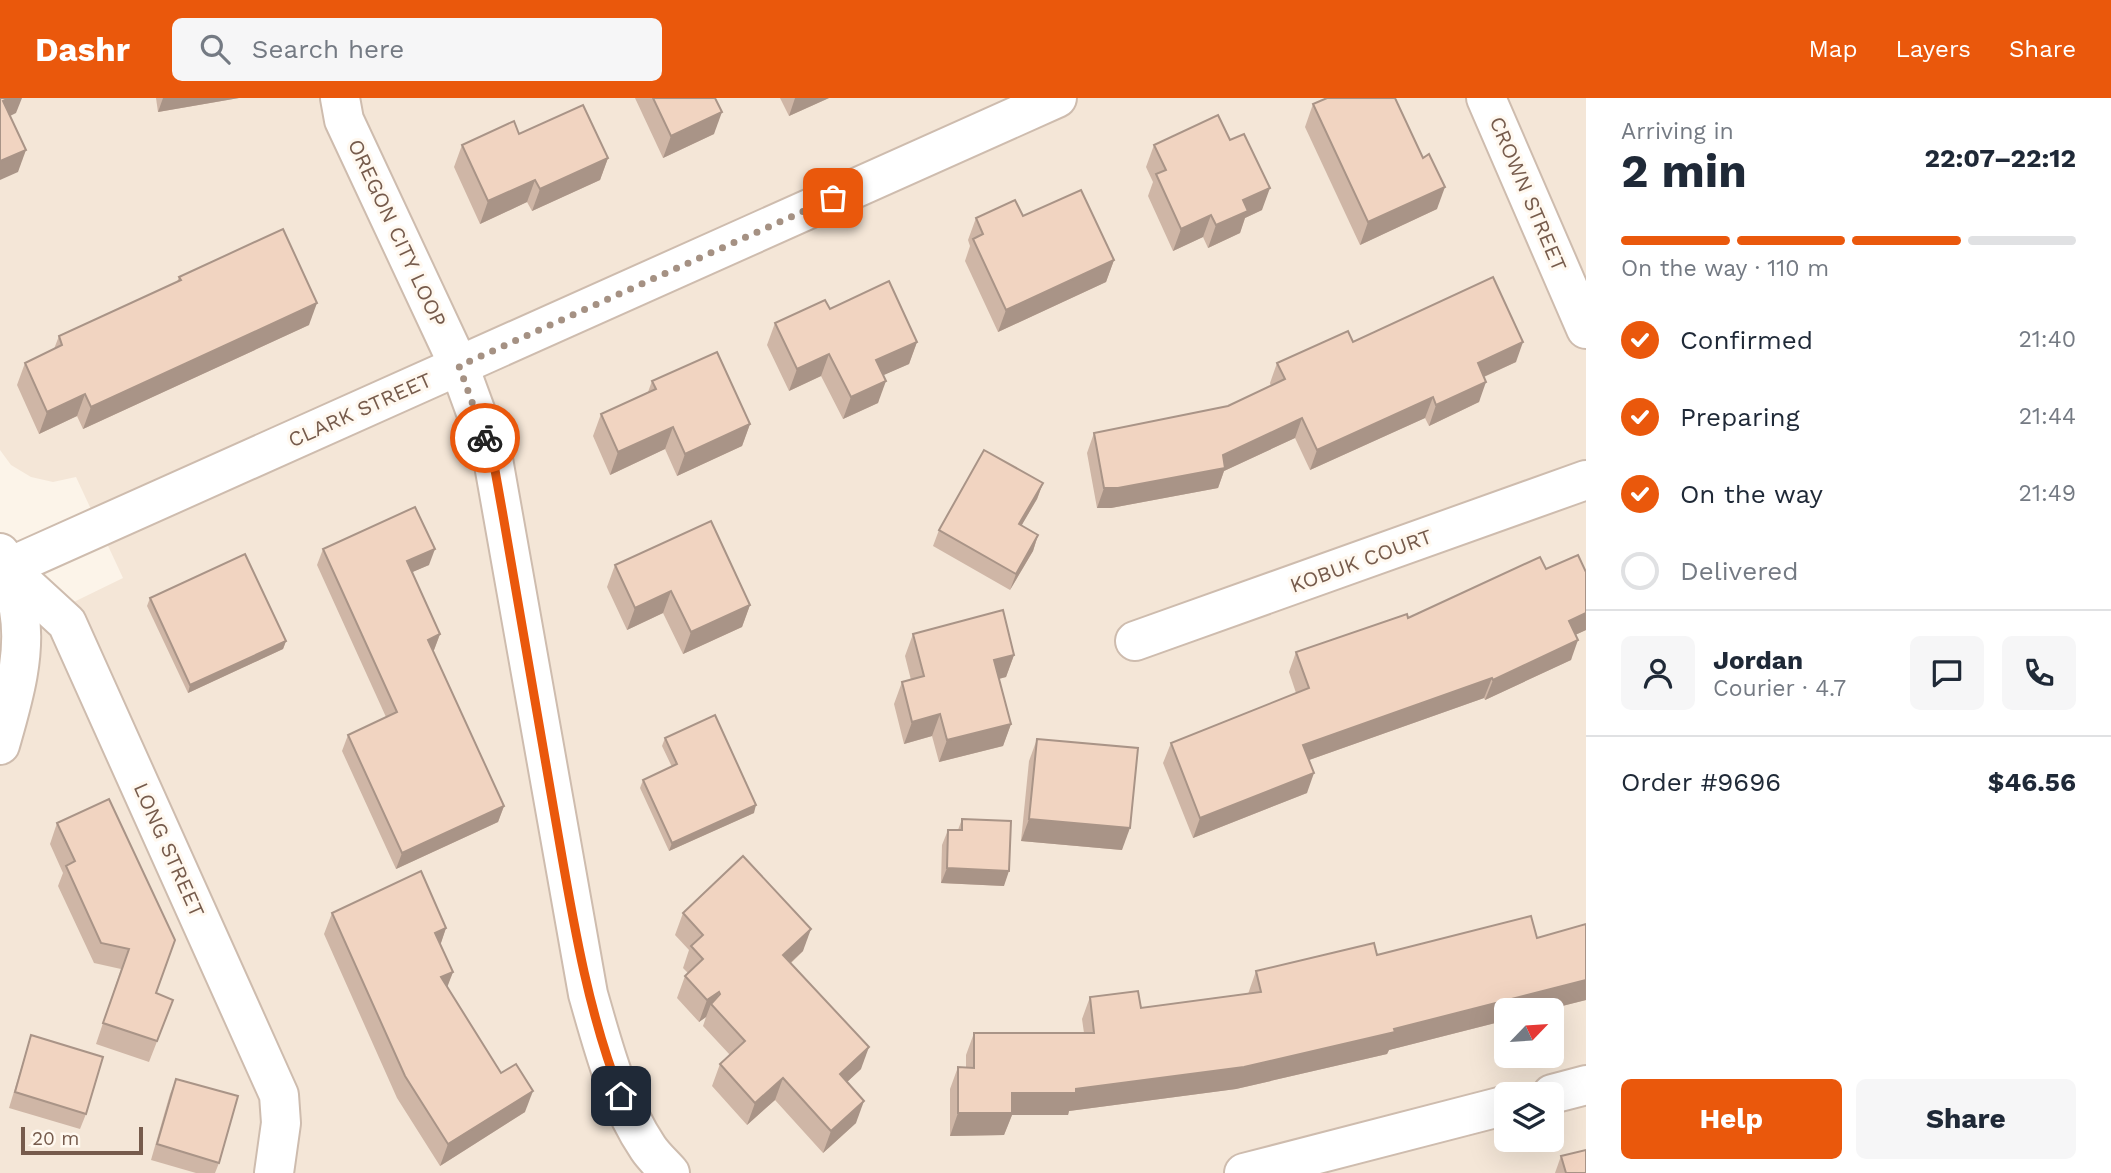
<!DOCTYPE html>
<html lang="en">
<head>
<meta charset="utf-8">
<style>
  :root { --surface:#fff; --page:#f6f6f7; --text:#1f2937; --muted:#747a83; --line:#e0e1e3; --accent:#ea580c }
  body { margin:0; font-family:"Work Sans",sans-serif; background:var(--page); color:var(--text); height:100vh; display:flex; flex-direction:column; font-size:26px; white-space:nowrap }
  * { box-sizing:border-box; margin:0 }
  p { font-size:23px; color:var(--muted) }
  .icon { flex:none; width:38px; height:38px; fill:none; stroke:currentColor; stroke-width:2; stroke-linecap:round; stroke-linejoin:round }
  .map { position:relative; flex:1; overflow:hidden }
  .drawer { display:flex; flex-direction:column; background:var(--surface); width:525px }
  .drawer>* { flex:none }
  .needle { width:46px; rotate:65deg }
  .fabs { position:absolute; left:1494px; top:900px; display:grid; gap:14px }
  .fabs a { display:grid; place-items:center; width:70px; height:70px; border-radius:10px; background:var(--surface); box-shadow:0 7px 28px #0002; font-size:35px }
  .scale { position:absolute; left:21px; bottom:18px; width:122px; box-sizing:border-box; padding-left:7px; border:4px solid #765b4c; border-top:0; font-size:19px; line-height:24px; white-space:nowrap; color:#765b4c; -webkit-text-stroke:5px #fff8ef; paint-order:stroke }
  .pin { position:absolute; display:grid; place-items:center; width:60px; height:60px; color:#fff; margin:-30px; border-radius:14px; box-shadow:0 4px 10px #0006 }
  .courier { position:absolute; display:grid; place-items:center; width:70px; height:70px; margin:-35px; border:5px solid #ea580c; border-radius:50%; background:#fff; color:#222; box-shadow:0 2px 9px #0007 }
  .headline em { font-style:normal; font-weight:700 }
  .headline div { display:flex; flex-direction:column-reverse }
  .headline { display:flex; align-items:center; justify-content:space-between; height:119px; padding:0 35px }
  h1 { font-size:46px; font-weight:700; line-height:52px }
  .bar { display:grid; grid-template-columns:repeat(4,1fr); gap:10px 7px; align-content:center; height:84px; padding:0 35px }
  .bar i { height:9px; border-radius:5px; background:var(--line) }
  .bar .on { background:var(--accent) }
  .bar p { grid-column:span 4 }
  .line { display:flex; align-items:center; gap:18px; padding:0 35px; border-top:2px solid var(--line) }
  .line div { flex:1 }
  .round { display:grid; place-items:center; flex:none; width:74px; height:74px; border-radius:10px; background:var(--page) }
  ol { padding:0 35px; list-style:none }
  li { display:flex; align-items:center; gap:21px; height:77px }
  li p { margin-inline-start:auto }
  li .icon { padding:7px; border-radius:50%; background:var(--accent); color:#fff; stroke-width:4 }
  li:last-child { color:var(--muted) }
  li i { width:38px; height:38px; border:4px solid var(--line); border-radius:50% }
  .cta { display:flex; gap:14px; margin-top:auto; padding:14px 35px }
  .cta a { flex:1; height:80px; border-radius:10px; background:var(--accent); color:#fff; font-size:28px; font-weight:700; line-height:80px; text-align:center }
  .cta a+a { background:var(--page); color:var(--text) }
  header { display:flex; align-items:center; gap:42px; box-sizing:border-box; height:98px; padding:0 35px; background:var(--accent); color:#fff }
  header strong { font-size:33px }
  nav { display:flex; gap:38px; margin-inline-start:auto; font-size:24px }
  .search { width:490px; height:63px; background:var(--page); display:flex; align-items:center; gap:18px; box-sizing:border-box; padding:0 24px; border-radius:10px; color:var(--muted); font-size:26px }
  main { display:flex; flex:1; min-height:0 }
  .map>svg:first-child { display:block }
  .residential { fill:#f4e6d7; fill-rule:evenodd }
  .lines { fill:none; stroke-linecap:round; stroke-linejoin:round }
  .minor-casing { stroke:#cebcae; stroke-width:42 }
  .minor { stroke:#fff; stroke-width:38 }
  .wall { fill:#cfb6a6 }
  .shaded-wall { fill:#a99487 }
  .building { fill:#f1d4c1; stroke:#a99487; stroke-width:2 }
  .done { stroke:#a59183; stroke-width:7; stroke-dasharray:0 12.6 }
  .route { stroke:#ea580c; stroke-width:9 }
  .labels { text-anchor:middle; stroke-width:6; stroke-linejoin:round; paint-order:stroke }
  .street-label { font-size:21px; fill:#765b4c; stroke:#fff8ef }
</style>
</head>
<body>
<header>
<strong>Dashr</strong>
<div class="search"><svg class="icon" aria-label="search" viewBox="0 0 24 24"><circle cx="10" cy="10" r="6"/><path d="M15 15l6 6"/></svg>Search here</div>
<nav><a>Map</a><a>Layers</a><a>Share</a></nav>
</header>
<main>
<div class="map">
<svg width="1586" height="1075" viewBox="0 0 1586 1075">
  <rect width="100%" height="100%" fill="#fcf4e9"/>
  <path class="residential" d="M0,0H1586V1075H0V540L123,480L76,379L53,384L31,379L11,367L0,352ZM1507,912H1552V957H1507ZM1507,996H1552V1041H1507Z"/>
  <g class="lines">
    <g class="minor-casing">
      <g id="minor">
        <path d="M340,0L344,22L459,268L493,361L588,896C603,948 617,1004 648,1050C654,1059 663,1067 670,1075"/>
        <polyline points="1486,0 1586,231"/>
        <polyline points="0,455 7,470 67,525 279,997 281,1025 274,1075"/>
        <polyline points="7,470 1057,0"/>
        <polyline points="1135,543 1586,382"/>
        <path d="M0,647C12,605 27,557 19,512C17,498 11,484 7,470"/>
        <polyline points="1552,996 1586,987"/>
        <polyline points="1244,1075 1507,1007"/>
      </g>
    </g>
    <use href="#minor" class="minor"/>
  </g>
  <g class="wall">
    <polygon points="156,0 239,0 158,14"/>
    <polygon points="635,0 715,0 714,36 663,60"/>
    <polygon points="780,0 829,0 789,18"/>
    <polygon points="1313,6 1437,111 1360,147 1305,29"/>
    <polygon points="462,47 608,60 600,82 532,113 527,104 480,126 454,69"/>
    <polygon points="1154,47 1262,112 1245,120 1240,135 1208,150 1203,139 1173,153 1148,98 1153,84 1146,69"/>
    <polygon points="1023,118 1114,162 1106,184 998,234 965,163 970,148 968,142 976,120"/>
    <polygon points="179,179 309,227 83,331 77,318 39,336 17,287 25,265 54,251 59,238 177,184"/>
    <polygon points="830,211 917,244 909,266 883,277 878,305 843,321 821,278 789,293 767,247 775,225"/>
    <polygon points="1353,244 1516,264 1484,279 1479,304 1429,328 1425,320 1310,372 1295,340 1224,373 1218,390 1111,410 1097,410 1087,355 1094,335 1228,308 1271,288 1270,285 1277,265"/>
    <polygon points="652,283 750,326 742,348 677,378 665,351 610,377 593,338 601,316 648,294"/>
    <polygon points="1043,385 1037,401 1021,428 1038,437 1033,453 1010,492 933,448 939,432"/>
    <polygon points="323,451 429,467 412,474 440,536 434,552 433,553 504,708 498,724 396,771 342,653 348,637 386,619 317,467"/>
    <polygon points="615,467 750,507 742,529 683,556 663,515 627,532 607,489"/>
    <polygon points="1546,471 1586,474 1586,532 1575,537 1571,562 1485,602 1484,600 1309,662 1307,695 1193,740 1163,665 1171,645 1296,595 1289,574 1296,554 1408,520"/>
    <polygon points="150,500 286,543 283,551 188,595 147,508"/>
    <polygon points="913,536 1014,557 1006,579 999,581 1011,626 1003,648 939,664 932,638 904,646 894,606 902,584 911,582 905,558"/>
    <polygon points="665,640 754,715 669,753 640,690 643,682 672,669 662,648"/>
    <polygon points="1037,641 1122,752 1021,743 1029,663"/>
    <polygon points="962,721 1004,788 941,785 942,747 948,732 958,732"/>
    <polygon points="57,725 156,895 165,923 149,964 96,946 121,871 94,865 58,788 63,775 50,746"/>
    <polygon points="332,815 446,830 440,847 453,874 447,888 525,1014 440,1068 397,1000 324,836"/>
    <polygon points="683,815 803,853 791,865 861,971 847,984 856,1025 823,1055 775,1002 747,1027 712,988 720,966 730,957 703,928 706,919 699,924 677,900 685,878 688,875 683,870 689,852 675,837"/>
    <polygon points="1586,826 1586,902 1389,952 1387,956 1236,991 1069,1013 1068,1017 1012,1017 1004,1037 950,1038 950,991 958,969 966,969 966,957 974,935 1084,935 1082,921 1090,899 1141,910 1248,896 1256,873 1377,857 1537,840"/>
    <polygon points="31,937 86,1016 80,1031 9,1010"/>
    <polygon points="176,981 219,1065 215,1075 196,1075 151,1062 170,996"/>
    <polygon points="1561,1058 1586,1075 1555,1075"/>
  </g>
  <g class="shaded-wall">
    <polygon points="9,0 22,0 16,15 0,23 3,3"/>
    <polygon points="163,0 239,0 158,14"/>
    <polygon points="795,0 829,0 789,18"/>
    <polygon points="722,14 714,36 663,60 671,38"/>
    <polygon points="26,52 18,74 0,82 0,63"/>
    <polygon points="608,60 600,82 532,113 540,91"/>
    <polygon points="535,82 527,104 480,126 488,103"/>
    <polygon points="1445,89 1437,111 1360,147 1368,124"/>
    <polygon points="1270,90 1262,112 1245,120 1240,135 1208,150 1216,127 1243,102"/>
    <polygon points="1211,117 1203,139 1173,153 1181,131"/>
    <polygon points="1114,162 1106,184 998,234 1006,212"/>
    <polygon points="317,205 309,227 83,331 91,309"/>
    <polygon points="917,244 909,266 868,284 876,262"/>
    <polygon points="1523,244 1516,264 1470,285 1478,265"/>
    <polygon points="829,256 821,278 789,293 797,271"/>
    <polygon points="886,283 878,305 843,321 851,299"/>
    <polygon points="1486,284 1479,304 1429,328 1436,307"/>
    <polygon points="85,296 77,318 39,336 47,314"/>
    <polygon points="1433,299 1425,320 1310,372 1317,352"/>
    <polygon points="1302,320 1295,340 1224,373 1218,390 1111,410 1097,410 1104,390 1223,357"/>
    <polygon points="750,326 742,348 677,378 685,356"/>
    <polygon points="673,329 665,351 610,377 618,354"/>
    <polygon points="1043,385 1037,401 1013,442 1019,426"/>
    <polygon points="1038,437 1033,453 1010,492 1016,476"/>
    <polygon points="435,451 429,467 401,479 407,463"/>
    <polygon points="671,493 663,515 627,532 635,510"/>
    <polygon points="750,507 742,529 683,556 691,534"/>
    <polygon points="1586,515 1586,532 1562,543 1569,523"/>
    <polygon points="440,536 434,552 422,558 428,542"/>
    <polygon points="1578,542 1571,562 1485,602 1493,582"/>
    <polygon points="286,543 283,551 188,595 190,587"/>
    <polygon points="1014,557 1006,579 986,584 994,562"/>
    <polygon points="1492,580 1484,600 1295,667 1303,647"/>
    <polygon points="940,616 932,638 904,646 912,624"/>
    <polygon points="1011,626 1003,648 939,664 947,642"/>
    <polygon points="1314,675 1307,695 1193,740 1200,720"/>
    <polygon points="756,707 754,715 669,753 672,745"/>
    <polygon points="504,708 498,724 396,771 402,755"/>
    <polygon points="1029,721 1130,730 1122,752 1021,743"/>
    <polygon points="947,770 1009,773 1004,788 941,785"/>
    <polygon points="446,830 439,851 435,835"/>
    <polygon points="811,831 803,853 775,879 783,857"/>
    <polygon points="453,874 445,895 441,879"/>
    <polygon points="1586,882 1586,902 1546,912 1507,912 1507,922 1389,952 1387,956 1236,991 1069,1013 1068,1017 1012,1017 1004,1037 950,1038 958,1015 1012,995 1076,991 1394,931"/>
    <polygon points="719,894 713,909 711,906 706,919 699,924 707,902"/>
    <polygon points="869,949 861,971 832,998 840,976"/>
    <polygon points="783,980 775,1002 747,1027 755,1005"/>
    <polygon points="533,993 525,1014 440,1068 448,1046"/>
    <polygon points="864,1003 856,1025 823,1055 831,1033"/>
  </g>
  <g class="building">
    <polygon points="0,0 9,0 3,3 26,52 0,63"/>
    <polygon points="653,0 715,0 722,14 671,38"/>
    <polygon points="1327,0 1395,0 1423,60 1429,56 1445,89 1368,124 1313,6"/>
    <polygon points="583,7 608,60 540,91 535,82 488,103 462,47 514,23 519,36"/>
    <polygon points="1218,17 1230,42 1244,36 1270,90 1243,102 1248,113 1216,127 1211,117 1181,131 1156,76 1166,72 1154,47"/>
    <polygon points="1081,92 1114,162 1006,212 973,141 983,136 976,120 1015,102 1023,118"/>
    <polygon points="283,131 317,205 91,309 85,296 47,314 25,265 62,247 59,238 181,182 179,179"/>
    <polygon points="1493,179 1523,244 1478,265 1486,284 1436,307 1433,299 1317,352 1302,320 1223,357 1225,370 1118,390 1104,390 1094,335 1228,308 1285,281 1277,265 1348,233 1353,244"/>
    <polygon points="889,183 917,244 876,262 886,283 851,299 829,256 797,271 775,225 825,202 830,211"/>
    <polygon points="717,254 750,326 685,356 673,329 618,354 601,316 656,291 652,283"/>
    <polygon points="984,352 1043,385 1019,426 1038,437 1016,476 939,432"/>
    <polygon points="415,409 435,451 407,463 440,536 428,542 504,708 402,755 348,637 397,614 323,451"/>
    <polygon points="711,423 750,507 691,534 671,493 635,510 615,467"/>
    <polygon points="245,456 286,543 190,587 150,500"/>
    <polygon points="1578,457 1586,474 1586,515 1569,523 1578,542 1493,582 1492,580 1303,647 1314,675 1200,720 1171,645 1309,590 1296,554 1407,516 1408,520 1540,459 1546,471"/>
    <polygon points="1003,512 1014,557 994,562 1011,626 947,642 940,616 912,624 902,584 924,578 913,536"/>
    <polygon points="715,617 756,707 672,745 643,682 677,666 665,640"/>
    <polygon points="1037,641 1138,650 1130,730 1029,721"/>
    <polygon points="109,701 175,842 156,895 173,902 157,943 103,925 129,851 101,845 66,768 75,763 57,725"/>
    <polygon points="962,721 1011,723 1009,773 947,770 948,732 962,732"/>
    <polygon points="743,758 811,831 783,857 869,949 840,976 864,1003 831,1033 783,980 755,1005 720,966 745,943 711,906 720,896 719,894 707,902 685,878 703,861 691,848 703,837 683,815"/>
    <polygon points="421,773 446,830 435,835 453,874 441,879 501,975 516,966 533,993 448,1046 405,978 332,815"/>
    <polygon points="1531,818 1537,840 1586,826 1586,882 1394,931 1395,934 1244,969 1076,991 1076,995 1012,995 1012,1015 958,1015 958,969 974,970 974,935 1094,935 1090,899 1138,893 1141,910 1261,894 1256,873 1374,845 1377,857"/>
    <polygon points="31,937 103,959 86,1016 15,994"/>
    <polygon points="176,981 238,998 219,1065 157,1046"/>
    <polygon points="1586,1052 1586,1075 1566,1075 1561,1058"/>
  </g>
  <g class="lines">
    <polyline class="done" points="485,340 459,268 833,100"/>
    <path class="route" d="M485,340L493,361C514,478 534,595 554,713C571,809 585,906 621,998"/>
  </g>
  <g class="labels">
    <g class="street-label">
      <text transform="translate(1528 96) rotate(67)" y="7">CROWN STREET</text>
      <text transform="translate(397 135) rotate(65)" y="7">OREGON CITY LOOP</text>
      <text transform="translate(360 312) rotate(-24)" y="7">CLARK STREET</text>
      <text transform="translate(1361 463) rotate(-20)" y="7">KOBUK COURT</text>
      <text transform="translate(169 752) rotate(66)" y="7">LONG STREET</text>
    </g>
  </g>
</svg>
<div class="fabs">
<a><svg class="needle" viewBox="-14 -14 28 28"><path d="M0-13l5 13h-10z" fill="#e53935"/><path d="M0 13l5-13h-10z" fill="#747a83"/></svg></a>
<a><svg class="icon" aria-label="layers" viewBox="0 0 24 24"><path d="M12 4l9 5-9 5-9-5zM3 14l9 5 9-5"/></svg></a>
</div>
<div class="scale">20 m</div>
<div class="pin" style="left:833px;top:100px;background:#ea580c"><svg class="icon" aria-label="bag" viewBox="0 0 24 24"><path d="M5 8h14l-1 12H6zM9 8a3 3 0 0 1 6 0"/></svg></div>
<div class="pin" style="left:621px;top:998px;background:#1f2937"><svg class="icon" aria-label="home" viewBox="0 0 24 24"><path d="M3 11l9-7 9 7M6 9v11h12V9"/></svg></div>
<div class="courier" style="left:485px;top:340px"><svg class="icon" aria-label="bike" viewBox="0 0 24 24"><circle cx="6" cy="16" r="4"/><circle cx="18" cy="16" r="4"/><path d="M6 16l4-8h5l3 8M10 8l3 8H6M13 5h3"/></svg></div>
</div>
<section class="drawer">
<div class="headline"><div><h1>2 min</h1><p>Arriving in</p></div><em>22:07–22:12</em></div>
<div class="bar"><i class="on"></i><i class="on"></i><i class="on"></i><i></i><p>On the way · 110 m</p></div>
<ol>
<li><svg class="icon" aria-label="check" viewBox="0 0 24 24"><path d="M5 12l5 5 9-10"/></svg>Confirmed<p>21:40</p></li>
<li><svg class="icon" aria-label="check" viewBox="0 0 24 24"><path d="M5 12l5 5 9-10"/></svg>Preparing<p>21:44</p></li>
<li><svg class="icon" aria-label="check" viewBox="0 0 24 24"><path d="M5 12l5 5 9-10"/></svg>On the way<p>21:49</p></li>
<li><i></i>Delivered</li>
</ol>
<div class="line" style="height:126px"><a class="round"><svg class="icon" aria-label="person" viewBox="0 0 24 24"><circle cx="12" cy="8" r="4"/><path d="M4 21q1-7 8-7t8 7"/></svg></a><div><b>Jordan</b><p>Courier · 4.7</p></div><a class="round"><svg class="icon" aria-label="chat" viewBox="0 0 24 24"><path d="M4 5h16v11H9l-5 4z"/></svg></a><a class="round"><svg class="icon" aria-label="phone" viewBox="0 0 24 24"><path d="M5 4h4l2 5-3 2q2 4 5 5l2-3 5 2v4C11 20 4 13 5 4z"/></svg></a></div>
<div class="line" style="height:91px"><div>Order #9696</div><b>$46.56</b></div>
<div class="cta"><a>Help</a><a>Share</a></div>
</section>
</main>
</body>
</html>
